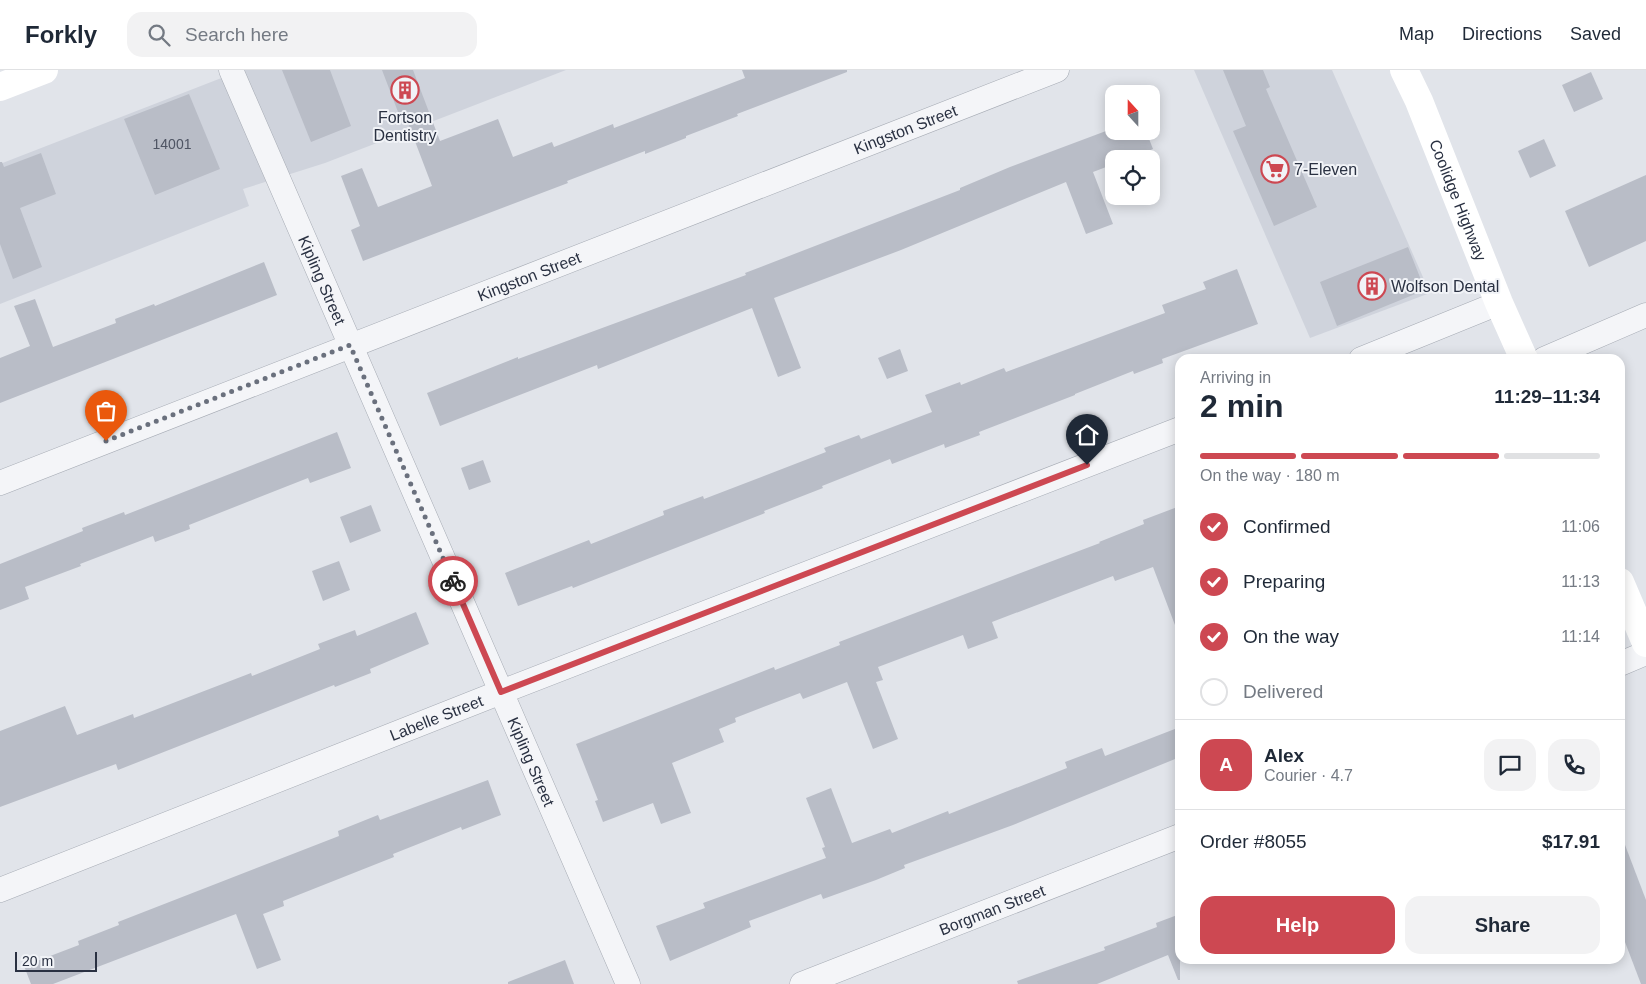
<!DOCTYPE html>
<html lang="en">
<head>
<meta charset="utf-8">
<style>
  :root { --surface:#fff; --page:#f2f2f3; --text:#1f2937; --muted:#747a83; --line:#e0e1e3; --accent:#cd4852 }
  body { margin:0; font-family:Helvetica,sans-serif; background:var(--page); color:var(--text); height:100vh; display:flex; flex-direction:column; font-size:19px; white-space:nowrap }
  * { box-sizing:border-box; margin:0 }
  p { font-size:16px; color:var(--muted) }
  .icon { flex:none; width:28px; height:28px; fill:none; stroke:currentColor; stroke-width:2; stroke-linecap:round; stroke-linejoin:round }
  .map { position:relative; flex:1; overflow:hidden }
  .sheet { position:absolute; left:1175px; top:284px; width:450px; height:610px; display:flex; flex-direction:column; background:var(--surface); border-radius:15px; box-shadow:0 2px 12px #0003 }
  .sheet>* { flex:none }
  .needle { width:32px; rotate:339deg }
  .fabs { position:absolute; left:1105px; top:15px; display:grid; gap:10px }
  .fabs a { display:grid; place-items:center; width:55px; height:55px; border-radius:10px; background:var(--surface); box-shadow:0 2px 12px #0003; font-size:25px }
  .scale { position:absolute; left:15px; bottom:12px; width:82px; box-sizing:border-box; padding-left:5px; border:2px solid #2a3142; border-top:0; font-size:14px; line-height:18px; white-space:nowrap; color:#2a3142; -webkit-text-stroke:4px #f1f3f7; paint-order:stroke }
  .pin { position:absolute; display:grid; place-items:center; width:42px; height:42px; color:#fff; margin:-51px -21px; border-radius:50% 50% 50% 0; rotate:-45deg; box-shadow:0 0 5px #0007 }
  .pin .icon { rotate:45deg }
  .courier { position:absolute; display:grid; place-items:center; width:50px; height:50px; margin:-25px; border:4px solid #cd4852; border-radius:50%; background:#fff; color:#222; box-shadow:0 1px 6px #0007 }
  .summary em { font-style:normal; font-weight:600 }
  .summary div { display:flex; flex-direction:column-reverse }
  .summary { display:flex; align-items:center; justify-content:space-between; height:85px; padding:0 25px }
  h1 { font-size:32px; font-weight:600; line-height:38px }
  .bar { display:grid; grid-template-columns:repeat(4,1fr); gap:8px 5px; align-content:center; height:60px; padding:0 25px }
  .bar i { height:6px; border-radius:4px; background:var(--line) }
  .bar .current { background:var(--accent) }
  .bar p { grid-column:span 4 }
  .line { display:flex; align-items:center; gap:12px; padding:0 25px; border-top:1px solid var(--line) }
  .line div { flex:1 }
  .round { display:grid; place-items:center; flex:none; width:52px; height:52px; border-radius:15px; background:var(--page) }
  ol { padding:0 25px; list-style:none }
  li { display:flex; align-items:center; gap:15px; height:55px }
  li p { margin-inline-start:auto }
  li .icon { padding:5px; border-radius:50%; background:var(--accent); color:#fff; stroke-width:4 }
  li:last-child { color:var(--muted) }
  li i { width:28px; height:28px; border:2px solid var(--line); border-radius:50% }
  .cta { display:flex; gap:10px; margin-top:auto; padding:10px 25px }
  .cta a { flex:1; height:58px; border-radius:15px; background:var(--accent); color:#fff; font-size:20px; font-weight:600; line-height:58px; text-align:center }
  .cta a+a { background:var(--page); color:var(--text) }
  header { display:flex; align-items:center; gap:30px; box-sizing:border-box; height:70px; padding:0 25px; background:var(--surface); border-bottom:1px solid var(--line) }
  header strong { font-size:24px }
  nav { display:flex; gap:28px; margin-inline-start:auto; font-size:18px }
  .search { width:350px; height:45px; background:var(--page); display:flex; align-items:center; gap:12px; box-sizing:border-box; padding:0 18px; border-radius:15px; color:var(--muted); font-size:19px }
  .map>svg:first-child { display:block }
  .built { fill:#cfd3dc }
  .building { fill:#b9bdc7 }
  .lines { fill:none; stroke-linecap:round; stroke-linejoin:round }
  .street-casing { stroke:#a6abb4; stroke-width:25 }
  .street { stroke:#f4f5f8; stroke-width:24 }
  .secondary { stroke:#fff; stroke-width:28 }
  .done { stroke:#6a707d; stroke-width:5; stroke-dasharray:0 9 }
  .route { stroke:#cd4852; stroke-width:6 }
  .labels { text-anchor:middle; stroke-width:4; stroke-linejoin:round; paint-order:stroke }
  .number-label { font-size:14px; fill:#4e5463 }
  .poi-label { font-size:16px; fill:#2a3142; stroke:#f1f3f7; text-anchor:start }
  .street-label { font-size:16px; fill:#2a3142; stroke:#f1f3f7 }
</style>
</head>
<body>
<header>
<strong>Forkly</strong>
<div class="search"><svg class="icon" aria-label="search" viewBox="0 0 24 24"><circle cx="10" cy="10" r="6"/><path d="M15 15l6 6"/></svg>Search here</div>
<nav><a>Map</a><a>Directions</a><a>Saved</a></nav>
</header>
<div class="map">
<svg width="1646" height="914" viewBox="0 0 1646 914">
  <rect width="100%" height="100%" fill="#e1e4ea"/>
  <g class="built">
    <polygon points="242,0 566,0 325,93 243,119 249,136 0,234 0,94"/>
    <polygon points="1194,0 1332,0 1430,223 1310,268"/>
  </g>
  <g class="building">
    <polygon points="282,0 330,0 351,56 311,72"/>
    <polygon points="382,0 413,0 440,71 498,49 513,87 552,72 554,77 613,54 614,58 745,8 742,0 847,0 847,2 737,44 738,46 686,66 686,68 645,84 645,81 567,111 568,113 363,191 351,160 360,156 341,106 362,98 378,137 432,116 408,53 403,55"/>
    <polygon points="1223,0 1263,0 1270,17 1266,19 1317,137 1274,156 1233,61 1246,56"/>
    <polygon points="1591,2 1603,29 1574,42 1562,15"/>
    <polygon points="189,24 220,99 155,125 124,49"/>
    <polygon points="1106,61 1146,61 1153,79 1128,89 1114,89 1114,94 1093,102 1113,154 1086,164 1066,112 901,180 774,228 801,298 778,307 752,238 598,299 597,295 440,356 427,323 518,287 518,289 746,205 745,203 960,120 960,118 1010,97"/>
    <polygon points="1544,69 1556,96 1530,108 1518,81"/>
    <polygon points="41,83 56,124 20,138 42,197 13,209 0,174 0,92 2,92 4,97"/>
    <polygon points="1646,105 1646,171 1589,197 1565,141"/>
    <polygon points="1408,177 1425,220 1337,256 1320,212"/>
    <polygon points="264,192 277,225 0,333 0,288 30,276 14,236 35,229 53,277 116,253 115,249 154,234 155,236"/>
    <polygon points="1237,199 1258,254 1162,289 1163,293 1134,304 1133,301 1075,324 1075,325 979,362 980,365 945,378 944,374 892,394 890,389 822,416 823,418 764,441 765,443 573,518 572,516 518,536 505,503 589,470 591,474 664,445 663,441 703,426 704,429 826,382 824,378 859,365 861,369 932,342 925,325 960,312 961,315 1004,298 1006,302 1165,243 1162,235 1206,219 1203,212"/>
    <polygon points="900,279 908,301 887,309 878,288"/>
    <polygon points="337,362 351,398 310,413 308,408 189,455 190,459 155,472 153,466 80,494 81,496 25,517 29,529 0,540 0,494 83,461 82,458 124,442 125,445"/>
    <polygon points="483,390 491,412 469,420 461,398"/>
    <polygon points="371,435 381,461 350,473 340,447"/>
    <polygon points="1180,436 1180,563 1178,563 1153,497 1115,511 1113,506 992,552 998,568 968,579 963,565 878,597 883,610 876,612 898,669 873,679 847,612 803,629 800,623 735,648 736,652 719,659 724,672 672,693 691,743 661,754 653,733 603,752 595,731 598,730 576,674 774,597 775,600 840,575 839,572 1100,473 1099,472 1144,454 1143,450"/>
    <polygon points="339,491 350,520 323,531 312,501"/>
    <polygon points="416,542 429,574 370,599 371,603 335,617 334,615 118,700 116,694 0,737 0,661 65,636 77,665 133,644 134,648 251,603 252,606 320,579 318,574 355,560 357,566"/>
    <polygon points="1180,657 1180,687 1013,755 904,795 905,798 876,810 823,829 821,824 749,851 751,857 670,891 656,856 705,838 703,833 826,788 822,778 825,777 806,728 831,718 852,773 890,759 892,763 948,741 949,744 1067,698 1065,692 1102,678 1105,686"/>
    <polygon points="488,710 501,745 462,760 461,757 393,784 394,787 283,831 284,836 263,844 281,890 257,899 236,844 53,914 31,914 24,896 79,875 78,871 119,855 118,852 339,766 338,761 378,745 380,750"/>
    <polygon points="1622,767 1646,830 1646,914 1641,914 1620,859 1620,768"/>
    <polygon points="1180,844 1180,910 1178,910 1168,885 1097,914 1018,914 1017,911 1105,880 1104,877 1157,857 1156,853"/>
    <polygon points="565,890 574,914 508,914 508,912"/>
  </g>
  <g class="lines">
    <g class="street-casing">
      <g id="street">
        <path id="s1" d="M231,0L628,914"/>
        <polyline points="1361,289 1499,233"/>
        <polyline points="1544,289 1646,245"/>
        <path id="s2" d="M0,413L1057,0"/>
        <polyline points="1620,594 1646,583"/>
        <path id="s3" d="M0,820L501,622L1180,359"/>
        <path id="s4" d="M802,914L1180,766"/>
      </g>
    </g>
    <use href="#street" class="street"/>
    <g class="secondary">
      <path id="s5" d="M1404,0L1419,31L1499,233L1524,289"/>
      <polyline points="0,17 44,0"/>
      <polyline points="1620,512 1646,573"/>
    </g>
  </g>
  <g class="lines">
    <polyline class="done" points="106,371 350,275 453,511"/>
    <polyline class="route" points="453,511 501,622 1087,395"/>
  </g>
  <defs>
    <g id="building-ring" transform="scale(1.4375)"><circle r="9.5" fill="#f1f3f7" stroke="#cd4852" stroke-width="1.5"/><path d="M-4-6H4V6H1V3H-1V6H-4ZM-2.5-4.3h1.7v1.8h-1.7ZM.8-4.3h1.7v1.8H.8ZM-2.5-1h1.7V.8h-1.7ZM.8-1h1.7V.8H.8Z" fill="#cd4852"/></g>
    <g id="supermarket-ring" transform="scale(1.4375)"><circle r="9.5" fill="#f1f3f7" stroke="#cd4852" stroke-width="1.5"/><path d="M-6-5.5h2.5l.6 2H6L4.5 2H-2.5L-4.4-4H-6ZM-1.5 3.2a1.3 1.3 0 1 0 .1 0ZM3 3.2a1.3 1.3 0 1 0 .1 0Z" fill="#cd4852"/></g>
  </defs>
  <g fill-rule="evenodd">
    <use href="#building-ring" x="405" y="20"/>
    <use href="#supermarket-ring" x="1275" y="99"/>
    <use href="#building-ring" x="1372" y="216"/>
  </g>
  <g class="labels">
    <g class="number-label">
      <text x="172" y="79">14001</text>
    </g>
    <g class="poi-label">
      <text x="405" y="53" text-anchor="middle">Fortson<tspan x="405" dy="18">Dentistry</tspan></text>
      <text x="1294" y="105">7-Eleven</text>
      <text x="1391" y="222">Wolfson Dental</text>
    </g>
    <g class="street-label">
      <text dy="6" stroke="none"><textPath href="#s2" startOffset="972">Kingston Street</textPath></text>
      <text dy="6" stroke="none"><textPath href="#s5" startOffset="141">Coolidge Highway</textPath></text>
      <text dy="6" stroke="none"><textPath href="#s2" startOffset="568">Kingston Street</textPath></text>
      <text dy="6" stroke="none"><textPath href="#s1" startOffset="229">Kipling Street</textPath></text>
      <text dy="6" stroke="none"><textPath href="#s3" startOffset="469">Labelle Street</textPath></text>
      <text dy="6" stroke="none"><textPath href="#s1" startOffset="754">Kipling Street</textPath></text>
      <text dy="6" stroke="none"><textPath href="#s4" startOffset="204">Borgman Street</textPath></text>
    </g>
  </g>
</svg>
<div class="fabs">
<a><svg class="needle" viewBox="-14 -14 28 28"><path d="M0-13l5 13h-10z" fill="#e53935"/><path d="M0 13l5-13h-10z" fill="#747a83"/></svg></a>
<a><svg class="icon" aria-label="locate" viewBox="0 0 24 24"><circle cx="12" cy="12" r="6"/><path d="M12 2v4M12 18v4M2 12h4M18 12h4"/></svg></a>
</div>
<div class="scale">20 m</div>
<div class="pin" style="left:106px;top:371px;background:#ea580c"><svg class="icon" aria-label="bag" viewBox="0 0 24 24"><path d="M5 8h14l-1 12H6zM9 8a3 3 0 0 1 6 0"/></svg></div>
<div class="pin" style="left:1087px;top:395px;background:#1f2937"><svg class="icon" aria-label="home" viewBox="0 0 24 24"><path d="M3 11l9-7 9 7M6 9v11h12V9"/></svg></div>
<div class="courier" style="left:453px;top:511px"><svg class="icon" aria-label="bike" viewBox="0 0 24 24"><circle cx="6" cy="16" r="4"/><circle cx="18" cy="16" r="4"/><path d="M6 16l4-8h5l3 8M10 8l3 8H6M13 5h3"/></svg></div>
<section class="sheet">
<div class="summary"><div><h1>2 min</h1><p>Arriving in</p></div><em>11:29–11:34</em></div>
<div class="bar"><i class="current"></i><i class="current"></i><i class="current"></i><i></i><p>On the way · 180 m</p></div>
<ol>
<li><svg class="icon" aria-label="check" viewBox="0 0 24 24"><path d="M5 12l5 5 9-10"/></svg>Confirmed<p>11:06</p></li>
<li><svg class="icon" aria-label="check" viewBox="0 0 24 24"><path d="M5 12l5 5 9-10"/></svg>Preparing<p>11:13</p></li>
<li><svg class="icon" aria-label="check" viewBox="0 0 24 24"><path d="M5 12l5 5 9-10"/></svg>On the way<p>11:14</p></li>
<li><i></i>Delivered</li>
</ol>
<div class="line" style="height:90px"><b class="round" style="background:var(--accent);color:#fff">A</b><div><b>Alex</b><p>Courier · 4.7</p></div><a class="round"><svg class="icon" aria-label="chat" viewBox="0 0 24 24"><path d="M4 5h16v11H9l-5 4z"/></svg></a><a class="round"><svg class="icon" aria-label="phone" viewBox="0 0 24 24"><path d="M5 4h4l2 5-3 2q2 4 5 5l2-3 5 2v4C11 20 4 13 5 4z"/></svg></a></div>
<div class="line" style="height:65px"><div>Order #8055</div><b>$17.91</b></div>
<div class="cta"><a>Help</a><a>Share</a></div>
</section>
</div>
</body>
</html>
